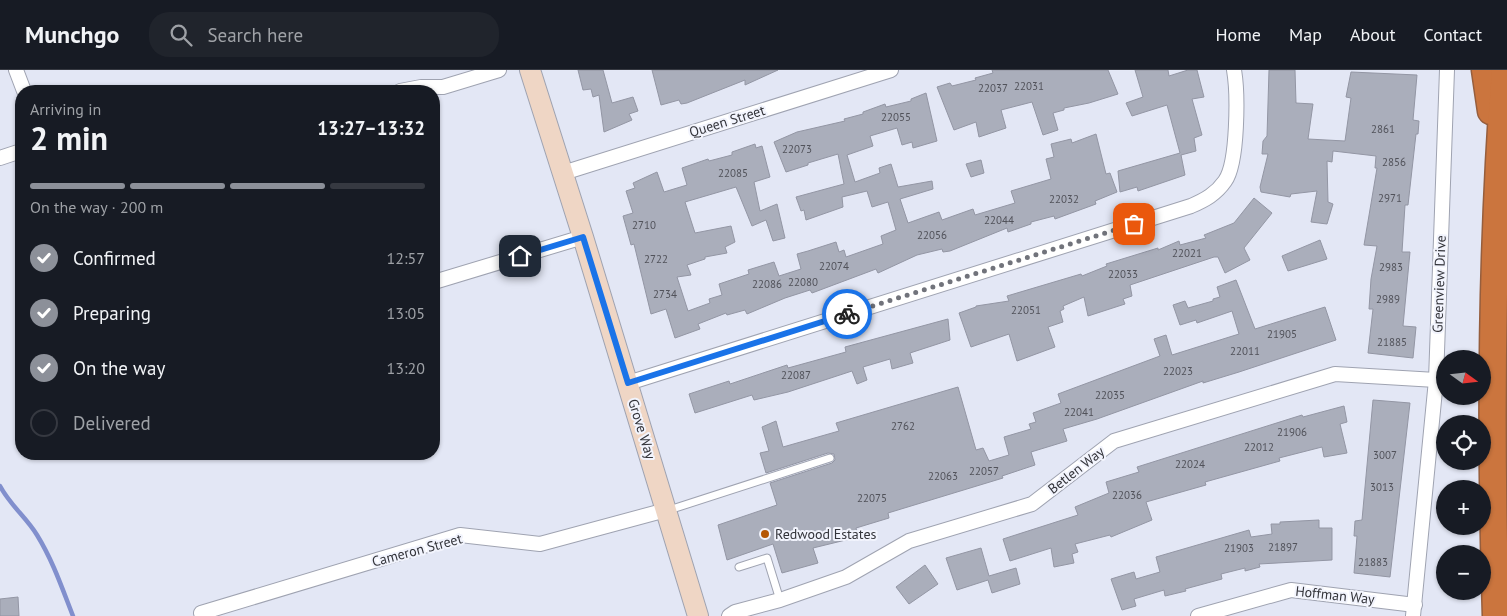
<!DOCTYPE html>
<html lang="en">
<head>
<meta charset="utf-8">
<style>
  :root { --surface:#171b24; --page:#20242c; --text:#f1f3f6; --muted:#9ea1a6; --line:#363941; --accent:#8c9099 }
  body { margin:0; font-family:"PT Sans",sans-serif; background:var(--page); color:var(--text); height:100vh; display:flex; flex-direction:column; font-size:19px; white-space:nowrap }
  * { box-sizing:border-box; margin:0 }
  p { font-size:16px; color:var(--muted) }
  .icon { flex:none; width:28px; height:28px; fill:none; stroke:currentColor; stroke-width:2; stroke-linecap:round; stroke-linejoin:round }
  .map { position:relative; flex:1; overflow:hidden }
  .drawer { position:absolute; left:15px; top:15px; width:425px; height:375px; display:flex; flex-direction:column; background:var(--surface); border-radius:20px; box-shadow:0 1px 4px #0004 }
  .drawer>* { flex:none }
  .needle { width:32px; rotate:105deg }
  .tools { position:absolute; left:1436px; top:280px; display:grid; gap:10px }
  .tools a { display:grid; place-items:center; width:55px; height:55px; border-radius:50%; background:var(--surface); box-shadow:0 1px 4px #0004; font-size:25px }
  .pin { position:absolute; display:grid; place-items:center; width:42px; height:42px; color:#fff; margin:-21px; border-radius:10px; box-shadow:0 2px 8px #0006 }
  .courier { position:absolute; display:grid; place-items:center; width:50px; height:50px; margin:-25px; border:4px solid #1a73e8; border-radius:50%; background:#fff; color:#222; box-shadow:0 1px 6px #0007 }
  .overview em { font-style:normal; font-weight:600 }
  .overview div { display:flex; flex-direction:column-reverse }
  .overview { display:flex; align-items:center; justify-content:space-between; height:85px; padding:0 15px }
  h1 { font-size:32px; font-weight:600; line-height:38px }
  .bar { display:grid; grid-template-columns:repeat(4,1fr); gap:8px 5px; align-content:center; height:60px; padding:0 15px }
  .bar i { height:6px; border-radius:4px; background:var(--line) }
  .bar .on { background:var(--accent) }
  .bar p { grid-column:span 4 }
  ol { padding:0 15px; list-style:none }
  li { display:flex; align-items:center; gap:15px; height:55px }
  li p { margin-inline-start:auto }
  li .icon { padding:5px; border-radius:50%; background:var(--accent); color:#fff; stroke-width:4 }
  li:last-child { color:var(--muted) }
  li i { width:28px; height:28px; border:2px solid var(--line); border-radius:50% }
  header { display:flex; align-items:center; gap:30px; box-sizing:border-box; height:70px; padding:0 25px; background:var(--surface); border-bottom:1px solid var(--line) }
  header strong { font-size:24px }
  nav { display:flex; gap:28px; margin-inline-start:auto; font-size:18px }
  .search { width:350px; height:45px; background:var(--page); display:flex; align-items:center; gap:12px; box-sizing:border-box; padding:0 18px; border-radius:20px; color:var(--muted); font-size:19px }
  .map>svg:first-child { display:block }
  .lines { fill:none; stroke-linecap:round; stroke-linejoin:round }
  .stream { stroke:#818fcd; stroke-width:4.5 }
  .building { fill:#aaaebb; stroke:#9396a4 }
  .service-casing { stroke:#9fa3b1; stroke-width:9 }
  .minor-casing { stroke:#9fa3b1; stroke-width:16 }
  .secondary-casing { stroke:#9fa3b1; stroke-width:22 }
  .motorway-casing { stroke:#965e3d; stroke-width:29 }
  .service { stroke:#fff; stroke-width:7 }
  .minor { stroke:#fff; stroke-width:14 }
  .secondary { stroke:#efd6c5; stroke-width:20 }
  .motorway { stroke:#cb753e; stroke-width:26 }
  .done { stroke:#71737b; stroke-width:5; stroke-dasharray:0 9 }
  .route { stroke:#1a73e8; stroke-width:6 }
  .poi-dot { fill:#b55705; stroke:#f2f4fd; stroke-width:2 }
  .labels { text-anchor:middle; stroke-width:4; stroke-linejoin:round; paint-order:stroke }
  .number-label { font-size:11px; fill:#51525a }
  .street-label { font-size:14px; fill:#33343a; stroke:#f2f4fd }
  .poi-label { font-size:14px; fill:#33343a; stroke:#f2f4fd; text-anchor:start }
</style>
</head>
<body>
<header>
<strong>Munchgo</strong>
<div class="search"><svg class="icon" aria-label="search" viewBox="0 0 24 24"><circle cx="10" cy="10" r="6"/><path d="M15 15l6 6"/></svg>Search here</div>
<nav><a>Home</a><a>Map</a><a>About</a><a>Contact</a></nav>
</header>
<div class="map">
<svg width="1507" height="546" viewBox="0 0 1507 546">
  <rect width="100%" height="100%" fill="#e3e7f5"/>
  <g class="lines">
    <path class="stream" d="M0,416C10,435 26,447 37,465C53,491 62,518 73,546"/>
  </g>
  <g class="building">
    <polygon points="578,0 603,0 612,33 633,27 638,41 629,44 632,50 604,62 599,25 593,27 591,19 583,20"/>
    <polygon points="652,0 778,0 745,15 745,10 687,33 681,34 679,30 661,35"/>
    <polygon points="992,0 1108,0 1118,24 1089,33 1064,38 1064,40 1053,43 1058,60 1043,65 1032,32 1001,40 1006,58 979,67 976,52 954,60 937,17 950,13 952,16 976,10 975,8 993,3"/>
    <polygon points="1135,0 1168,0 1169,6 1188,0 1197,0 1204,27 1192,29 1202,65 1194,68 1196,81 1181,85 1185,105 1138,121 1137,117 1120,122 1118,101 1180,83 1167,35 1132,46 1126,33 1143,27"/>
    <polygon points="1269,0 1295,0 1296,33 1313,34 1308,69 1345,71 1351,28 1346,27 1351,2 1417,5 1413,50 1419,51 1418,64 1416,64 1408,135 1405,135 1402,182 1410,182 1403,256 1416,257 1413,288 1368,283 1373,239 1369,239 1371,209 1377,176 1364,175 1377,98 1375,98 1376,86 1333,81 1332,92 1327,91 1328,132 1333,134 1327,154 1311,152 1317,121 1291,124 1290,127 1261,122 1260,117 1268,84 1262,84 1263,71 1267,66"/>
    <polygon points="926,23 937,71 913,78 912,72 902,75 897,58 870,66 873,76 847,85 855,112 880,103 879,98 891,94 898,117 932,111 933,119 900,129 908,153 939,142 942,150 973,139 975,145 1015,133 1011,121 1051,109 1046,89 1054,87 1051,74 1071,69 1072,73 1096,64 1106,104 1110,103 1117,122 1095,131 1096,134 1055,149 1054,146 1031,152 1031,154 1008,162 1007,158 950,181 943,182 942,179 917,185 878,203 876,199 812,223 810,220 785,228 747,244 745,240 727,245 726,243 698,254 700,259 675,268 666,239 651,244 634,174 631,175 623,146 633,143 626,121 635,118 633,113 657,102 664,122 687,115 682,98 708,89 709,91 732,85 732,82 755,74 756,78 762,76 770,107 754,112 760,141 777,134 785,168 773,171 766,150 752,156 736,117 685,132 695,163 731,156 735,172 725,177 727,183 705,187 705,189 687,195 691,205 677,207 688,241 710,233 709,229 722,225 719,214 749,204 748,200 774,192 779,206 801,199 797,184 808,181 836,172 839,182 844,180 846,187 883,174 881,166 896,160 888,132 872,137 867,121 842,127 843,137 806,150 804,140 801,141 796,127 844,114 838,84 808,93 808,95 786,102 774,72 797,62 845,51 844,49 863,44 863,42 885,34 886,37 911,31 911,29"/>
    <polygon points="981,90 984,103 971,107 966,94"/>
    <polygon points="1254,128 1272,143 1244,178 1250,190 1225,203 1218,187 1214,187 1130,215 1132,226 1123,229 1125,234 1088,246 1084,227 1063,236 1064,239 1060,241 1063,252 1048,257 1055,277 1017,291 1009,264 971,277 959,243 976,237 976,236 1009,231 1007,226 1081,204 1082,206 1107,196 1106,194 1158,178 1158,180 1179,171 1180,175 1206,168 1204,165 1234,153"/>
    <polygon points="1320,170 1327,189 1288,201 1282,186"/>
    <polygon points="1236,210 1255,259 1325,237 1336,270 1239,302 1203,313 1203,311 1097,349 1063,359 1067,371 1031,382 1035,395 1002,406 1003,408 888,443 889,448 856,458 858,467 813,478 818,493 782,503 773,474 727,490 718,455 777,435 770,413 832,393 835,390 834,384 828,383 766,403 760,383 769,381 762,357 776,351 783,377 839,361 836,353 958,317 976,380 983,378 989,391 1009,385 1004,367 1031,359 1029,354 1036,352 1033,343 1061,333 1058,324 1160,286 1154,269 1166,265 1172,285 1239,264 1232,241 1197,253 1196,250 1180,255 1173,235 1185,231 1188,238 1213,231 1213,229 1220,227 1217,217"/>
    <polygon points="948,249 950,270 910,283 913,293 892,299 890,289 863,297 867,310 857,314 852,301 788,322 754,330 752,325 695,343 689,324 729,311 730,314 787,295 788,298 846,282 845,277"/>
    <polygon points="1373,330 1410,333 1390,507 1354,503 1357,466 1354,466 1355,451 1362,450"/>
    <polygon points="1344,336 1347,352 1340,354 1347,383 1324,387 1322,377 1279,388 1280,391 1205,412 1206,415 1146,432 1152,450 1111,467 1110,465 1075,474 1078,482 1072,484 1074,493 1054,497 1051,478 1010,491 1003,469 1078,445 1075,437 1109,423 1106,412 1139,402 1137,397 1302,345 1303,347"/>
    <polygon points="1319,450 1319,458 1332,458 1332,490 1259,494 1260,497 1245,501 1245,498 1221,504 1222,509 1185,519 1186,521 1165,526 1164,520 1134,529 1136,536 1122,540 1111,509 1134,502 1136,509 1160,502 1156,487 1249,460 1251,467 1272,464 1271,454 1280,454 1280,452"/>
    <polygon points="981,478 989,506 1016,498 1020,514 992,523 988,510 957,520 946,488"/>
    <polygon points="925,495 938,514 909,534 896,517"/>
    <polygon points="18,527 19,546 0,546 0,529"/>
  </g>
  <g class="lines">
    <g class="service-casing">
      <g id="service">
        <polyline points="669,440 830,388"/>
        <polyline points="739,497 767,488 780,530"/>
      </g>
    </g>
    <g class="minor-casing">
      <g id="minor">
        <polyline points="16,0 24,21"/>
        <polyline points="400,21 421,17 443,17 499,0"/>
        <polyline points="0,88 21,81"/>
        <polyline points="563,103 891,0"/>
        <polyline points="434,212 583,167"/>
        <path d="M628,313L1191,136C1205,130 1216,124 1225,111C1238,93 1238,23 1234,0"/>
        <polyline points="201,543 460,465 540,474 666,440"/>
        <polyline points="729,546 735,542 780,530 846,507 909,471 1032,434 1114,371 1335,304 1436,310"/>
        <polyline points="1198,546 1291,520 1415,535"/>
        <polyline points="1413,546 1436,310 1447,0"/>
      </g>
    </g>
    <g class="secondary-casing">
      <polyline id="secondary" points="530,0 583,167 698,546"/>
    </g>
    <g class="motorway-casing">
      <g id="motorway">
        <polyline points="1485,0 1491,41"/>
        <path d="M1496,546C1490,364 1491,182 1505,0"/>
      </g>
    </g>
    <use href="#service" class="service"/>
    <use href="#minor" class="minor"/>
    <use href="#secondary" class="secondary"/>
    <use href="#motorway" class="motorway"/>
  </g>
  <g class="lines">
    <polyline class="done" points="847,244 1134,154"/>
    <polyline class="route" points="520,186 583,167 628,313 847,244"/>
  </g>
  <circle class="poi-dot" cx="765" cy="464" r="5"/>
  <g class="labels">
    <g class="number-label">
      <text x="1029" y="20">22031</text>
      <text x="993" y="22">22037</text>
      <text x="896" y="51">22055</text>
      <text x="1383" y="63">2861</text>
      <text x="797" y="83">22073</text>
      <text x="1394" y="96">2856</text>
      <text x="733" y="107">22085</text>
      <text x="1390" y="132">2971</text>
      <text x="1064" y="133">22032</text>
      <text x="999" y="154">22044</text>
      <text x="644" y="159">2710</text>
      <text x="932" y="169">22056</text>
      <text x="1187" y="187">22021</text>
      <text x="656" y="193">2722</text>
      <text x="834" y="200">22074</text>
      <text x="1391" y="201">2983</text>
      <text x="1123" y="208">22033</text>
      <text x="803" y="216">22080</text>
      <text x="767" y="218">22086</text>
      <text x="665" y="228">2734</text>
      <text x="1388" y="233">2989</text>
      <text x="1026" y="244">22051</text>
      <text x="1282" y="268">21905</text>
      <text x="1392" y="276">21885</text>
      <text x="1245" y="285">22011</text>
      <text x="1178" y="305">22023</text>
      <text x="796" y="309">22087</text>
      <text x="1110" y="329">22035</text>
      <text x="1079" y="346">22041</text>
      <text x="903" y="360">2762</text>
      <text x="1292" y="366">21906</text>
      <text x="1259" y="381">22012</text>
      <text x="1385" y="389">3007</text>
      <text x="1190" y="398">22024</text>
      <text x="984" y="405">22057</text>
      <text x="943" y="410">22063</text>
      <text x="1382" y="421">3013</text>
      <text x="1127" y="429">22036</text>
      <text x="872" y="432">22075</text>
      <text x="1283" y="481">21897</text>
      <text x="1239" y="482">21903</text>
      <text x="1373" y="496">21883</text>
    </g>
    <g class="street-label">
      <text transform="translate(727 51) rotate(-17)" y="5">Queen Street</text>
      <text transform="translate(1439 214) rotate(-88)" y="5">Greenview Drive</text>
      <text transform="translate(642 359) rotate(73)" y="5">Grove Way</text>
      <text transform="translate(1076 400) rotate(-38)" y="5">Betlen Way</text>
      <text transform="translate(417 480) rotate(-15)" y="5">Cameron Street</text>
      <text transform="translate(1335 525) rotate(6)" y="5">Hoffman Way</text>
    </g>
    <g class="poi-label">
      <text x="775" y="469">Redwood Estates</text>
    </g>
  </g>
</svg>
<div class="tools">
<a><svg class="needle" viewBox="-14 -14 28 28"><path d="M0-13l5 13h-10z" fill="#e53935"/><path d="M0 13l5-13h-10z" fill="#9ea1a6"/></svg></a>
<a><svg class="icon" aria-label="locate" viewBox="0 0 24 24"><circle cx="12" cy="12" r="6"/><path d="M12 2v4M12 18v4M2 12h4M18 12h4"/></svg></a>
<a>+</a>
<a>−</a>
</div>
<div class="pin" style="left:1134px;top:154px;background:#ea580c"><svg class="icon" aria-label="bag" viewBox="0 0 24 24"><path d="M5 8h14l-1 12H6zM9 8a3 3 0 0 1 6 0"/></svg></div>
<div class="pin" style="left:520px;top:186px;background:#1f2937"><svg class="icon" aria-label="home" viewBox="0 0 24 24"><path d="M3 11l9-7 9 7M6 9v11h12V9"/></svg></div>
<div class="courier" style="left:847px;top:244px"><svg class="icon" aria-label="bike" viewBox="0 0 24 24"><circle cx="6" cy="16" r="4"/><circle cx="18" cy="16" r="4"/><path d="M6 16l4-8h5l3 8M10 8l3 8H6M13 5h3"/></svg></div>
<section class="drawer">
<div class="overview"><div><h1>2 min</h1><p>Arriving in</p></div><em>13:27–13:32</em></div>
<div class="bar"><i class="on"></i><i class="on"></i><i class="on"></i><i></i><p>On the way · 200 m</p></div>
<ol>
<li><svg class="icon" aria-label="check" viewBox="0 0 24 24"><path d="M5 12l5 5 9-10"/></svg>Confirmed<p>12:57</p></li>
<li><svg class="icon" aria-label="check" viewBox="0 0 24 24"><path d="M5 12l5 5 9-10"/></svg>Preparing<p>13:05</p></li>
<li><svg class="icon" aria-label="check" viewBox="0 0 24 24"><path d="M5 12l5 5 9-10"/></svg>On the way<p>13:20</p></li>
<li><i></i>Delivered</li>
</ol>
</section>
</div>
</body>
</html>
